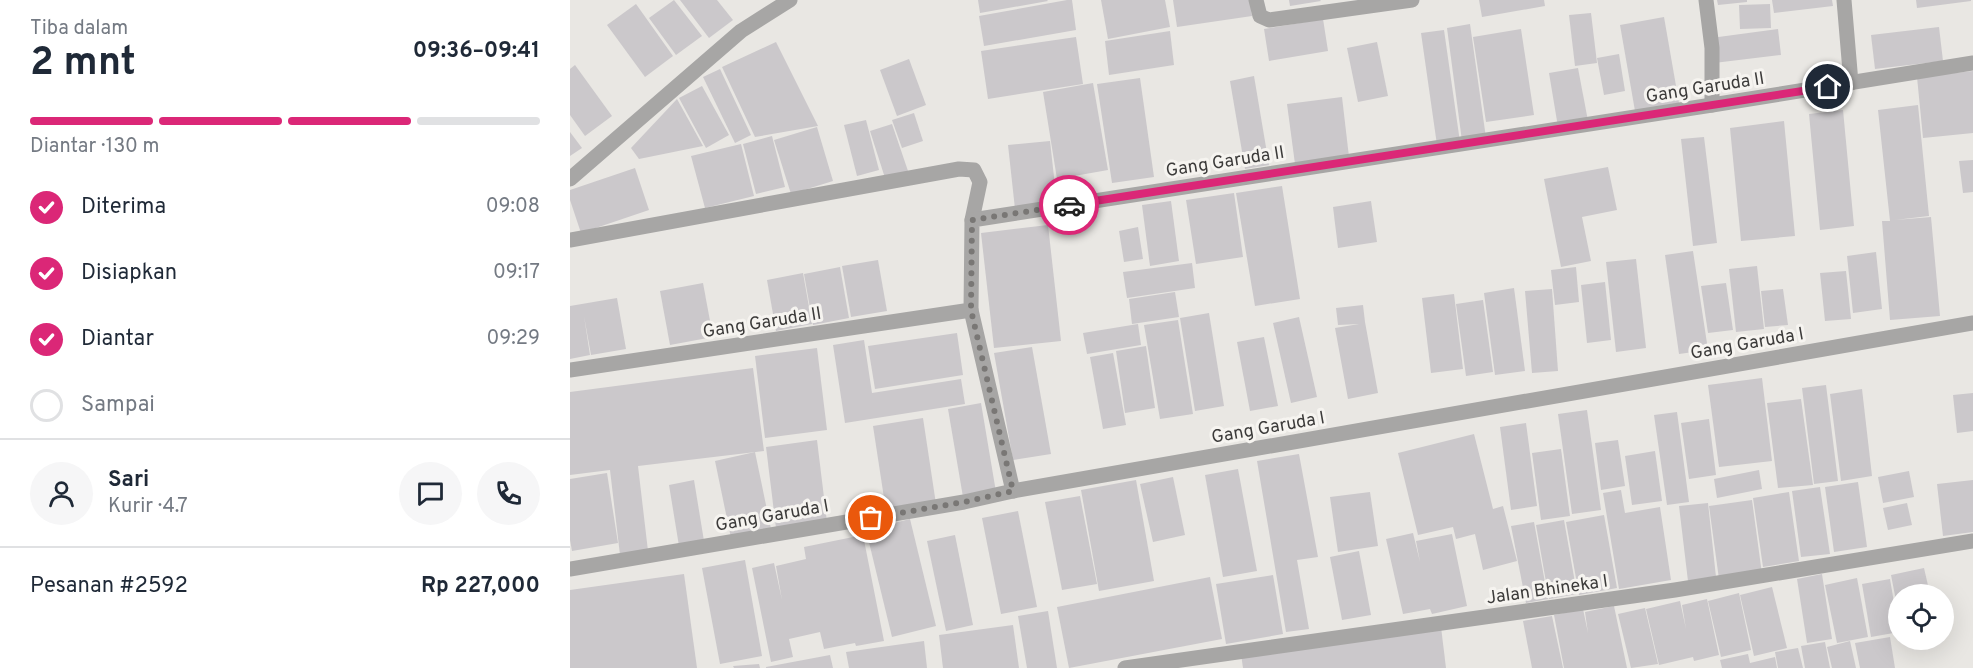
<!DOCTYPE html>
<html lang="id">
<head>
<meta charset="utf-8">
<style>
  :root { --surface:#fff; --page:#f6f6f7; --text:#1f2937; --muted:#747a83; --line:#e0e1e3; --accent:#db2777 }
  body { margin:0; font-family:Overpass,sans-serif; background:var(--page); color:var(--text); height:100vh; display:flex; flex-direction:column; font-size:22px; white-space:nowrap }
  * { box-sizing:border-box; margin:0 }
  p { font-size:20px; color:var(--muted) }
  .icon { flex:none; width:33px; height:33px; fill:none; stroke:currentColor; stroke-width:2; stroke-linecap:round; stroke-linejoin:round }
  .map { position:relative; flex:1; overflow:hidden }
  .panel { display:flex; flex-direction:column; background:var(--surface); width:570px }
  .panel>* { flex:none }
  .buttons { position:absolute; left:1318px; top:584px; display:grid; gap:12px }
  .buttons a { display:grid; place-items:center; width:66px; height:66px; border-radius:50%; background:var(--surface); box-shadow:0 6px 24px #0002; font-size:30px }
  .pin { position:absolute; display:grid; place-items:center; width:51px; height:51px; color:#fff; margin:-26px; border:3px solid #fff; border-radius:50%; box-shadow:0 2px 6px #0007 }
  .courier { position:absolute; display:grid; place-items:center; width:60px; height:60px; margin:-30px; border:4px solid #db2777; border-radius:50%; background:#fff; color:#222; box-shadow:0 2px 8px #0007 }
  .summary em { font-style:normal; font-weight:700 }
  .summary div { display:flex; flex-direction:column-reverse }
  .summary { display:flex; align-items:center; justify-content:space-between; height:102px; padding:0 30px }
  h1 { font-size:39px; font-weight:700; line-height:45px }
  .bar { display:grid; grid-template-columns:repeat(4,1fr); gap:9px 6px; align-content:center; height:72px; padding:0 30px }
  .bar i { height:8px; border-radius:4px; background:var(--line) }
  .bar .selected { background:var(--accent) }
  .bar p { grid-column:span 4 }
  .line { display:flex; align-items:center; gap:15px; padding:0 30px; border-top:2px solid var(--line) }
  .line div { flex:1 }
  .round { display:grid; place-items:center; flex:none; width:63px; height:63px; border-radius:32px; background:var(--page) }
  ol { padding:0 30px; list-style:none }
  li { display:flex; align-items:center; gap:18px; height:66px }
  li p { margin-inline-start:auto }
  li .icon { padding:6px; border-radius:50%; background:var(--accent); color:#fff; stroke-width:4 }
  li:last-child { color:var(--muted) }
  li i { width:33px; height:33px; border:3px solid var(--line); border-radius:50% }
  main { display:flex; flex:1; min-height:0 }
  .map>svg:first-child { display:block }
  .building { fill:#cbc8cb }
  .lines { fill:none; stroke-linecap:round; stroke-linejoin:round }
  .minor { stroke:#a7a6a5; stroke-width:15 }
  .done { stroke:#797775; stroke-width:6; stroke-dasharray:0 10.8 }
  .route { stroke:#db2777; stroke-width:8 }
  .labels { text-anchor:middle; stroke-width:6; stroke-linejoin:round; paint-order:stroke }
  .street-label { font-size:18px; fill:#3c3b3a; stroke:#f6f4f0 }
</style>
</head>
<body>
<main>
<section class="panel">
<div class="summary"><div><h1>2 mnt</h1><p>Tiba dalam</p></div><em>09:36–09:41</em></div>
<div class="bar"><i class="selected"></i><i class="selected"></i><i class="selected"></i><i></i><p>Diantar · 130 m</p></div>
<ol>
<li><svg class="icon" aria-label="check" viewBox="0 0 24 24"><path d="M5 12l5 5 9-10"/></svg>Diterima<p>09:08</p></li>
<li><svg class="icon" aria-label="check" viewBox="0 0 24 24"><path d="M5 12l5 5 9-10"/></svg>Disiapkan<p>09:17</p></li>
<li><svg class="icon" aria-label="check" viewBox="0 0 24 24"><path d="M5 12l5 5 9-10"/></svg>Diantar<p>09:29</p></li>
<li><i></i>Sampai</li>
</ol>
<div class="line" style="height:108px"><a class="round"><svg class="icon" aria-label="person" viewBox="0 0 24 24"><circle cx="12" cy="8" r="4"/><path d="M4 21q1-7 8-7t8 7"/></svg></a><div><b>Sari</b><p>Kurir · 4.7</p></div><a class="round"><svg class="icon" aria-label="chat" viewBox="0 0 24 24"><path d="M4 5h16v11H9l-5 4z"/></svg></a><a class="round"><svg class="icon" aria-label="phone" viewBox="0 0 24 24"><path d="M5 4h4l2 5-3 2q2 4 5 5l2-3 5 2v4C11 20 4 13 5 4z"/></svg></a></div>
<div class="line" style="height:78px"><div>Pesanan #2592</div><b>Rp 227,000</b></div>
</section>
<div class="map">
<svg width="1403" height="668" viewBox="0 0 1403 668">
  <rect width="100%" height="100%" fill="#e9e7e3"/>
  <g class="building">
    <polygon points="104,0 132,36 106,55 79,18"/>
    <polygon points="110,0 147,0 163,20 139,38"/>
    <polygon points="408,0 477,0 478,1 410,13"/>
    <polygon points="497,0 502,0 506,30 414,46 409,16"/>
    <polygon points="531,0 595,0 600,27 538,39"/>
    <polygon points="603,0 680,0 682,16 607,27"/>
    <polygon points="719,0 750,0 751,1 720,6"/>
    <polygon points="909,0 974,0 975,6 912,17"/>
    <polygon points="1147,0 1177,0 1177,2 1148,5"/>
    <polygon points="1202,0 1262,0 1263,6 1204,13"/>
    <polygon points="1346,0 1401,0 1401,1 1347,8"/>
    <polygon points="66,4 103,56 75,77 37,25"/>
    <polygon points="1200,4 1201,28 1170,29 1169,5"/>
    <polygon points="1021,13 1027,63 1005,66 999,15"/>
    <polygon points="1094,17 1109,103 1065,111 1050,25"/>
    <polygon points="753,19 758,51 699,61 694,29"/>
    <polygon points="900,24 916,138 892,141 877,28"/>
    <polygon points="1369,27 1373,61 1305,69 1301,35"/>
    <polygon points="951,29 964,115 916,122 903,37"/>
    <polygon points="1208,29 1211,55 1144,63 1141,38"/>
    <polygon points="874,30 890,142 867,145 851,33"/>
    <polygon points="600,31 604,65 539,75 535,41"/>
    <polygon points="506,37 513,84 418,99 411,51"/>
    <polygon points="206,42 248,126 185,137 152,67"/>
    <polygon points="807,42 818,96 788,102 777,48"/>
    <polygon points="1049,54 1055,91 1034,95 1027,58"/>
    <polygon points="339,59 356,105 327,116 310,70"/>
    <polygon points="5,65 42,116 15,136 0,115 0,69"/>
    <polygon points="1008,68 1018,121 988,127 979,73"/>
    <polygon points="150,69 181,135 165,143 133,77"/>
    <polygon points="1403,71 1403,133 1353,138 1347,77"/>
    <polygon points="684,76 699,165 675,169 660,81"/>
    <polygon points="570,78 584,177 542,183 527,84"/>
    <polygon points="523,83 538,170 487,179 473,92"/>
    <polygon points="132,86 159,135 136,148 109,98"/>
    <polygon points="772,97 779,157 725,164 717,104"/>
    <polygon points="107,99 133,146 69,159 61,148"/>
    <polygon points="1348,105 1359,216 1325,220 1361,217 1370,316 1320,320 1312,221 1320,221 1308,110"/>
    <polygon points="1273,110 1284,226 1250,230 1239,114"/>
    <polygon points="344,113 353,141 332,148 322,120"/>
    <polygon points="296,120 309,170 287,176 274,125"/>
    <polygon points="1214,121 1225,236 1171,241 1160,128"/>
    <polygon points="322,124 338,171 315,178 300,131"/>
    <polygon points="247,127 263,181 221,194 204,140"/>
    <polygon points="0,132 12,148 0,156"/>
    <polygon points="202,136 215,187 186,194 173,144"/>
    <polygon points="1134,137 1147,243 1123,246 1111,139"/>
    <polygon points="480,141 487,204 445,209 438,145"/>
    <polygon points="171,144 184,196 135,208 121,156"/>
    <polygon points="1403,160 1403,192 1393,193 1389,161"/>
    <polygon points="1038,167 1047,210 1012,217 1021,261 991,267 974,179"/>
    <polygon points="65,168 79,210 11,233 0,200 0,190"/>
    <polygon points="712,186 730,299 685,306 666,193"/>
    <polygon points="664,193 673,257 626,264 616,200"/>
    <polygon points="601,201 609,261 580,266 572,205"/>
    <polygon points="801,201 807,242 768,248 763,207"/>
    <polygon points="478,225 491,341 424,348 411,233"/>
    <polygon points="568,227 573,259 554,262 549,231"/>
    <polygon points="1123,251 1138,350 1109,354 1095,255"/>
    <polygon points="1306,252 1312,309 1283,313 1277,256"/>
    <polygon points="1066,259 1076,348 1046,352 1036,262"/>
    <polygon points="308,260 317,311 281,317 272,266"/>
    <polygon points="622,263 625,288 557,298 553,272"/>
    <polygon points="1187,266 1194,329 1166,332 1159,269"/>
    <polygon points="270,267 279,318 243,325 234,274"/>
    <polygon points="1006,267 1009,302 985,305 981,270"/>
    <polygon points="1276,271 1281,319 1255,321 1250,273"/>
    <polygon points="233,273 242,324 206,331 197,280"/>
    <polygon points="1035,282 1041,340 1017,343 1011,285"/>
    <polygon points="133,283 143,337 100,345 90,291"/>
    <polygon points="1156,283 1163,330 1138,333 1131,286"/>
    <polygon points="944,288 955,371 925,375 914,293"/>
    <polygon points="982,289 988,371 962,373 955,291"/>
    <polygon points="1213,289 1218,325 1195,327 1191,291"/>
    <polygon points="605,292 609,317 562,324 559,299"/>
    <polygon points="884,294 893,369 861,373 852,298"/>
    <polygon points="47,298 56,349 21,355 14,316 20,355 0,359 0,306"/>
    <polygon points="913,300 923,372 896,376 886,304"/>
    <polygon points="793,305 795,322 808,393 778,399 765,328 789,324 768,325 766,308"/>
    <polygon points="639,313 654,406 625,411 610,318"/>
    <polygon points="729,317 747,397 721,403 703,323"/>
    <polygon points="608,320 623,414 590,419 574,325"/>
    <polygon points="568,324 571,345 517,354 513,333"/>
    <polygon points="387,333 393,375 305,389 298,346"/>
    <polygon points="694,337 708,406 680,411 667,342"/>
    <polygon points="294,340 302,393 391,379 395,404 275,423 263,345"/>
    <polygon points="576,346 585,408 555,413 546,351"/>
    <polygon points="462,347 481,454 443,460 424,353"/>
    <polygon points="247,348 257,430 195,438 185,356"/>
    <polygon points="543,353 556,425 533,429 520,357"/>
    <polygon points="183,368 194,451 68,466 78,551 50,555 40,470 0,475 0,392"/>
    <polygon points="1192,378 1202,461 1149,467 1138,385"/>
    <polygon points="1256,385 1268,481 1244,484 1232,388"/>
    <polygon points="1292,389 1302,476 1271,481 1260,394"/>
    <polygon points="1403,393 1403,431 1387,433 1383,395"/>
    <polygon points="1231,399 1243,485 1208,488 1197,403"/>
    <polygon points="411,403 426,492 393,497 378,409"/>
    <polygon points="1017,410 1031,510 1002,514 988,414"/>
    <polygon points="1107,412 1119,502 1097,505 1084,415"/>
    <polygon points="353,418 366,504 316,511 303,426"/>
    <polygon points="1139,419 1146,475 1119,479 1111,423"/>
    <polygon points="956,423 967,506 941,510 930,427"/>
    <polygon points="904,434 923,509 933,506 947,561 913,570 905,534 886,539 883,527 848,535 828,453"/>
    <polygon points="247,440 257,522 206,528 196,447"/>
    <polygon points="1048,440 1055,486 1031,490 1025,443"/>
    <polygon points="991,449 1000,516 971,520 962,453"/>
    <polygon points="1085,451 1092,501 1062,505 1055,456"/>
    <polygon points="185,452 201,529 161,538 145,461"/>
    <polygon points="729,454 748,557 727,560 739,629 716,632 687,461"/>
    <polygon points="668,469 687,571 653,577 635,475"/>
    <polygon points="1189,470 1192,489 1147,498 1144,479"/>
    <polygon points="1339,471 1344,497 1313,503 1308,477"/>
    <polygon points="37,473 48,543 2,551 0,540 0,479"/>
    <polygon points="603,477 615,535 583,542 570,484"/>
    <polygon points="124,480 134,541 109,546 99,485"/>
    <polygon points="566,480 584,581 529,591 511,490"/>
    <polygon points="1403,480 1403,532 1373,536 1367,484"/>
    <polygon points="1288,482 1297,547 1264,552 1255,487"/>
    <polygon points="1250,487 1260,554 1231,557 1222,491"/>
    <polygon points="1051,490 1055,513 1090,507 1101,580 1049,589 1033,493"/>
    <polygon points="800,492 808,546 768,552 760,497"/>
    <polygon points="1219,492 1229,561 1193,567 1183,498"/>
    <polygon points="510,496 527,584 492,590 475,502"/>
    <polygon points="1182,500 1192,574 1149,579 1139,506"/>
    <polygon points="1138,503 1146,577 1118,581 1109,506"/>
    <polygon points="1337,503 1342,525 1318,530 1313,508"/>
    <polygon points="448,511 467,607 431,614 412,518"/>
    <polygon points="1034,515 1047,588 1009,595 996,522"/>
    <polygon points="340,519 366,626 322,637 296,530"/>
    <polygon points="994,520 1007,594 979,599 966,525"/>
    <polygon points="964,522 978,599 956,603 941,526"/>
    <polygon points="843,533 850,562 846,541 882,534 897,606 862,614 860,609 833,614 816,539"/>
    <polygon points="293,535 314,641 286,646 285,643 254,649 250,632 219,639 223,657 201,662 182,568 204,563 212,600 206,566 236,559 234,547"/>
    <polygon points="385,535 403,625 376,631 357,541"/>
    <polygon points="789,551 801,615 772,620 760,557"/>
    <polygon points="175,560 192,656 150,664 132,568"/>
    <polygon points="1354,568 1360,594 1329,594 1328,611 1321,575"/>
    <polygon points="114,574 127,668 0,668 0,590"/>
    <polygon points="1252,574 1262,639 1237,643 1227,579"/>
    <polygon points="703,575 713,634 656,644 646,584"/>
    <polygon points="640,577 652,639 499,668 487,607"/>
    <polygon points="1287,578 1298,637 1267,643 1255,585"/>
    <polygon points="1320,579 1329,632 1301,637 1292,584"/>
    <polygon points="1202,587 1217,648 1184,656 1170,595"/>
    <polygon points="1169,593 1181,650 1151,657 1138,601"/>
    <polygon points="1137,599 1149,655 1124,661 1123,657 1089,665 1076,609 1110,601 1116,629 1112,605"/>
    <polygon points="1044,606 1057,668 994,668 984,615 1013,609 1018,633 1015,612"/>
    <polygon points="1075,608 1088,664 1061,668 1048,614"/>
    <polygon points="478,611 487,668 457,668 448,616"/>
    <polygon points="982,616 993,668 962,668 953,621"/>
    <polygon points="443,625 449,668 373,668 369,635"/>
    <polygon points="871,627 876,668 673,668 671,654"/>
    <polygon points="1320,637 1325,668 1290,668 1285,643"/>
    <polygon points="354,641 357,668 279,668 276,652"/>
    <polygon points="1280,641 1286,668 1262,668 1257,647"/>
    <polygon points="1255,642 1260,668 1235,668 1231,646"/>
    <polygon points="1228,648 1233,668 1208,668 1205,652"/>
    <polygon points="1178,654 1180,663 1205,657 1207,668 1152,668 1150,660"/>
    <polygon points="260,655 263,668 196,668 196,667"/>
    <polygon points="189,664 190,668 164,668 163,666"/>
  </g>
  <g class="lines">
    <g class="minor">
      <polyline points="686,0 690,16 699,20 842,0"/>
      <polyline points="1136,0 1142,48 1142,105"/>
      <polyline points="1274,0 1281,83"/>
      <polyline points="0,179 171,31 220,0"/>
      <polyline points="0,240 389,169 404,170 410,182 402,220"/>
      <polyline points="401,310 443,491"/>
      <polyline points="0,370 401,310 402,220 1142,105 1403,63"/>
      <polyline points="0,569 394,502 443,491 1403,323"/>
      <polyline points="555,668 1105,590 1403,541"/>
    </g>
  </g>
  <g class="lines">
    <polyline class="done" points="301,518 394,502 443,491 401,310 402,220 499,205"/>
    <polyline class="route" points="499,205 1258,87"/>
  </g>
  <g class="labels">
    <g class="street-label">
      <text transform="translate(1135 87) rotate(-9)" y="6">Gang Garuda II</text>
      <text transform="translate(655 161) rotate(-9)" y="6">Gang Garuda II</text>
      <text transform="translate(192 322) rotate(-9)" y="6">Gang Garuda II</text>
      <text transform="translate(1177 343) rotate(-10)" y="6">Gang Garuda I</text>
      <text transform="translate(698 427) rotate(-10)" y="6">Gang Garuda I</text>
      <text transform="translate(202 515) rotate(-10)" y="6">Gang Garuda I</text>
      <text transform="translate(977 589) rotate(-8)" y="6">Jalan Bhineka I</text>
    </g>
  </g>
</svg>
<div class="buttons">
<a><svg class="icon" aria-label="locate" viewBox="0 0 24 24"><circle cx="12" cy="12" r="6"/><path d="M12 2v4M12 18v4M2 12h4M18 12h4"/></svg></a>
</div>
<div class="pin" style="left:301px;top:518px;background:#ea580c"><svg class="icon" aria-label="bag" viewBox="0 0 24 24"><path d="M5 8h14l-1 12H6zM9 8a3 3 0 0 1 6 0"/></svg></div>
<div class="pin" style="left:1258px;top:87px;background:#1f2937"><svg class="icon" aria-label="home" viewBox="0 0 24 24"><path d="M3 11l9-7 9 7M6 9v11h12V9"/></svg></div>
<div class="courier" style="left:499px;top:205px"><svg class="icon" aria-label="car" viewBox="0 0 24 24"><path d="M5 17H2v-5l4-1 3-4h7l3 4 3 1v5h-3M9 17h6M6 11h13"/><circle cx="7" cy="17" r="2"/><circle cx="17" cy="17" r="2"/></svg></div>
</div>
</main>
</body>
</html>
